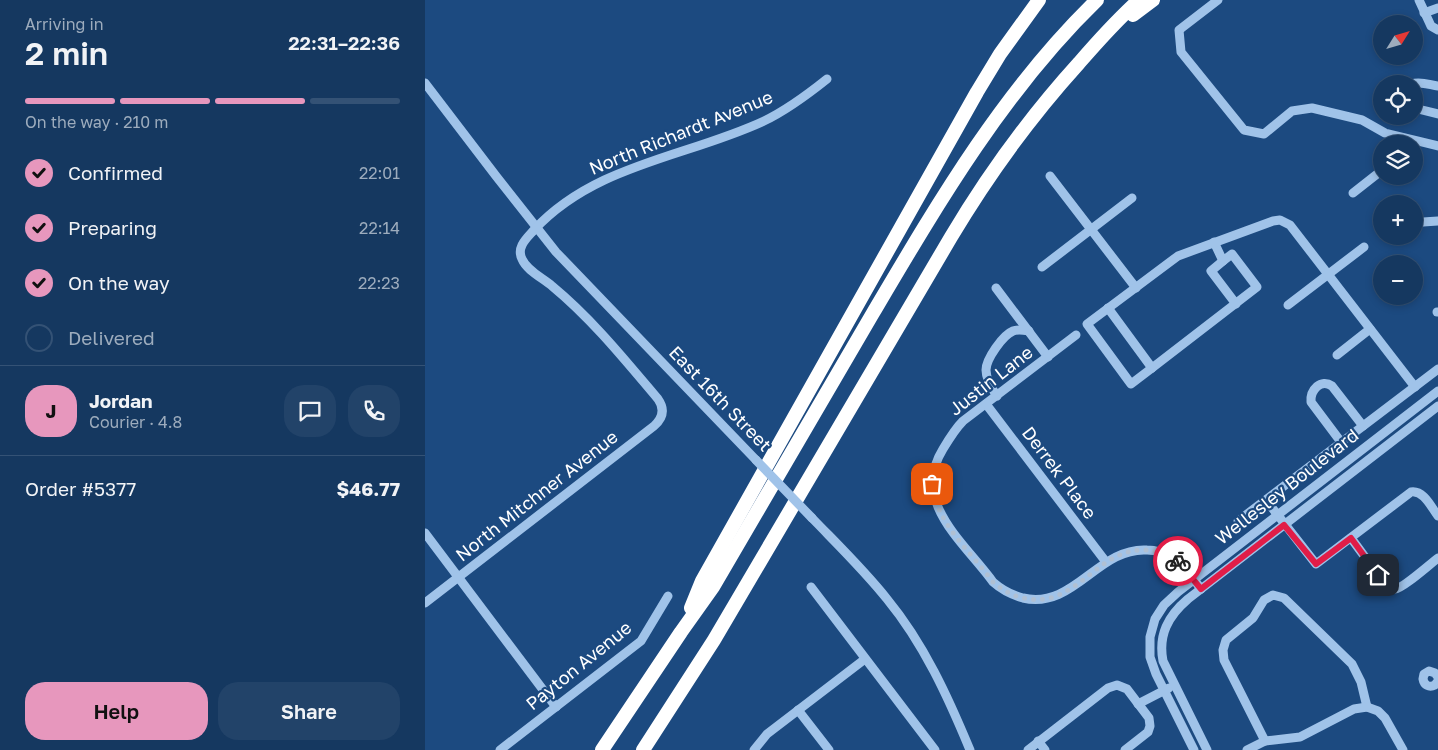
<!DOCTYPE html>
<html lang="en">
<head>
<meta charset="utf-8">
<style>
  :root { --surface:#153860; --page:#224369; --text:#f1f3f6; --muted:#9dacbd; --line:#345275; --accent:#e797bd }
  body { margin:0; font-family:"Golos Text",sans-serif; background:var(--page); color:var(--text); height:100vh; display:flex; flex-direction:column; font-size:19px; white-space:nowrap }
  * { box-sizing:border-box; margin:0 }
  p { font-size:16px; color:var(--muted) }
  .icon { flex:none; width:28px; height:28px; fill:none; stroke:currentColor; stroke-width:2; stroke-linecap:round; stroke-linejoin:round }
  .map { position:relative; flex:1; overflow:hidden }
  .sheet { display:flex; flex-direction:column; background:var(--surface); width:425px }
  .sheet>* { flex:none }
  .needle { width:32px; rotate:53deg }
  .tools { position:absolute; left:948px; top:15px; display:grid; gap:10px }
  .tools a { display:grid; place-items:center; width:50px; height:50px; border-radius:50%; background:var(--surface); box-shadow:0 2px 8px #0003,0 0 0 1px var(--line); font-size:25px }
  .pin { position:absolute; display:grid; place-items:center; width:42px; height:42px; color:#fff; margin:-21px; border-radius:10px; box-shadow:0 2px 8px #0006 }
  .courier { position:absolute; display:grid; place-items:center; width:50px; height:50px; margin:-25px; border:4px solid #e11d48; border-radius:50%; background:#fff; color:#222; box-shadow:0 1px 6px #0007 }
  .head em { font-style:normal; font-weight:600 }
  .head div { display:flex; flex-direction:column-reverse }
  .head { display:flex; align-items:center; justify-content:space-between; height:85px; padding:0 25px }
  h1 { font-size:32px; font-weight:600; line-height:38px }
  .bar { display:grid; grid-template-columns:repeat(4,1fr); gap:8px 5px; align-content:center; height:60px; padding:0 25px }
  .bar i { height:6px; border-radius:4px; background:var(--line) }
  .bar .on { background:var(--accent) }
  .bar p { grid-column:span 4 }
  .line { display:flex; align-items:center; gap:12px; padding:0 25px; border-top:1px solid var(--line) }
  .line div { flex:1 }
  .round { display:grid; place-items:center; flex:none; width:52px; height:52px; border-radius:20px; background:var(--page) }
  ol { padding:0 25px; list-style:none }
  li { display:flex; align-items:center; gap:15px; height:55px }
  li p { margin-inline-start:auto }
  li .icon { padding:5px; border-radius:50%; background:var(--accent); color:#111; stroke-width:4 }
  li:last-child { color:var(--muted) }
  li i { width:28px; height:28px; border:2px solid var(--line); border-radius:50% }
  .button { display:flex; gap:10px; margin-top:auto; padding:10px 25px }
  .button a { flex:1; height:58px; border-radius:20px; background:var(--accent); color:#111; font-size:20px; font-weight:600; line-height:58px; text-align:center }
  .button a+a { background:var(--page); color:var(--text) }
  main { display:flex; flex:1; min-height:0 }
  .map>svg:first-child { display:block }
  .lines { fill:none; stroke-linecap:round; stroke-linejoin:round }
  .minor { stroke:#a0c3e9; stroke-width:9 }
  .highway { stroke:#fff; stroke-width:14 }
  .minor-bridge { stroke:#a0c3e9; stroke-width:9 }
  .done { stroke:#b0c0d3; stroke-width:5; stroke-dasharray:0 9 }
  .route { stroke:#e11d48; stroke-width:6 }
  .labels { text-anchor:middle; stroke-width:4.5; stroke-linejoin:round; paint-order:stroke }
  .street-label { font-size:18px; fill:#fff; stroke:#1c4a80 }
</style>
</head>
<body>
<main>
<section class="sheet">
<div class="head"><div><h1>2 min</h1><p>Arriving in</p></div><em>22:31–22:36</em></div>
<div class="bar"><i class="on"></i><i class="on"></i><i class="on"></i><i></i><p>On the way · 210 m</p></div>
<ol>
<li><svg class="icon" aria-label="check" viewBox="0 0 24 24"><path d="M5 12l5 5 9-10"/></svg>Confirmed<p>22:01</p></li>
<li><svg class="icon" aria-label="check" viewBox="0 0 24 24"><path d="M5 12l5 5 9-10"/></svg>Preparing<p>22:14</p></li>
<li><svg class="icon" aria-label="check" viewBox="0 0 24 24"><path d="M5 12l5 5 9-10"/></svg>On the way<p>22:23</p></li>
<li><i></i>Delivered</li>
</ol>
<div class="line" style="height:90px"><b class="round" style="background:var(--accent);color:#111">J</b><div><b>Jordan</b><p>Courier · 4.8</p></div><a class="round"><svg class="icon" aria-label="chat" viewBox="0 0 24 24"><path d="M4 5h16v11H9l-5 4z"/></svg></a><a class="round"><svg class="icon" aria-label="phone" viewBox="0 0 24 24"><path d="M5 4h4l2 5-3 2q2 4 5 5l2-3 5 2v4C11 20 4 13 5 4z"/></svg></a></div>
<div class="line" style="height:65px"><div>Order #5377</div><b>$46.77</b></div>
<div class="button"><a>Help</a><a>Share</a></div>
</section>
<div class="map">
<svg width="1013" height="750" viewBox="0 0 1013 750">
  <rect width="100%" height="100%" fill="#1c4a80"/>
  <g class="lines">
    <g class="minor">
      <polyline points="793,0 754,30 756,52 819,130 839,134 867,111 887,108 937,120 960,133 1013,146"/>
      <polyline points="994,0 1006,26 1013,30"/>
      <polyline points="999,13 1013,8"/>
      <polyline points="0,83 71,176 131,252 331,460"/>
      <path d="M987,84C995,81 1005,85 1013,86"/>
      <polyline points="989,108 1013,114"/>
      <polyline points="625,176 711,288"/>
      <polyline points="928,193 956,171"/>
      <polyline points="998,222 1013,221"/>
      <polyline points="798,261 786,271 811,304"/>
      <polyline points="617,267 707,198"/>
      <polyline points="571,288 623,357"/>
      <polyline points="863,305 939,247"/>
      <polyline points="683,308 727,368 832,287 807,254 798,261 789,242"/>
      <polyline points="1012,312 1013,312"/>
      <path d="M651,335L538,421C530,429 524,439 518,449C485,502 540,543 568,582C577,590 587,595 598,598C649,610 673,547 722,550C731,550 740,553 748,558C759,566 768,578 776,589"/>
      <polyline points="912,355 945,329"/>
      <polyline points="727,368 706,384 662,324 753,256 848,221 855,220 865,225 990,387"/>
      <path d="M572,396C567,389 561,379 561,370C561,359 578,335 588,331C593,329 598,330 604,331"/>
      <polyline points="561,404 681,562"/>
      <path d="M916,442L886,402C885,390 896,378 907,386L938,426"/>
      <path d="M841,500L891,564L986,492C999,490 1006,507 1013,516"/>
      <path d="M387,518C412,544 439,570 462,599C499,644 523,697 545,750"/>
      <polyline points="813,521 1013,369"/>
      <polyline points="0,533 131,707"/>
      <path d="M926,538L962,587C965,588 967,589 970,589C977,589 1005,564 1013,558"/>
      <polyline points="386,587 510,750"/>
      <path d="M0,603L229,426C238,418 240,409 233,399C200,360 167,319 127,286C118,278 102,271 97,259C91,247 102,238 109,230C170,164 262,157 339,121C362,110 382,95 402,79"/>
      <path d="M1013,677L1010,673L1004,671L999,674L998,679C999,685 1004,688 1010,685L1013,681"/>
      <polyline points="713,704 744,688"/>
      <polyline points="373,710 404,750"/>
      <polyline points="613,741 620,750"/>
      <polyline points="840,741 799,660 798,650 801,640 828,618 839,600 848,595 859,598 927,664 936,682 942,707"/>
      <polyline points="75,750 216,641 243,596"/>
      <polyline points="329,750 342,734 440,659"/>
      <polyline points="603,750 683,688 692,685 702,689 724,718 725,726 723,732 700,750"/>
      <polyline points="769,750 731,674 725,657 725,637 730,619 739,605 753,592 1013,391"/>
      <path d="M782,750L738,661C733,635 743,616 763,599L1013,406"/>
      <polyline points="822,750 840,741 875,737 929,709 942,707 953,711 960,718 978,750"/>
    </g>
    <g class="highway">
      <polyline points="708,15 728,0"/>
      <polyline points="266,608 277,581 552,92 575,54 614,0"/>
      <path d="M177,750L256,632L288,587C341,496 395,404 448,313C513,203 579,90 672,0"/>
      <path d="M218,750L289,640L526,237C563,175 605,117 654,63C673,41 692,20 714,0"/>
    </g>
    <polyline class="minor-bridge" points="331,460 387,518"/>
  </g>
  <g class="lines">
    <path class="done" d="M507,484C511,523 546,552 568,582C589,601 619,606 643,590C669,575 687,549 720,550C732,550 743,554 753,561"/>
    <polyline class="route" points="753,561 776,589 859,525 891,564 926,538 953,575"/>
  </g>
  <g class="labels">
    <g class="street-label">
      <text transform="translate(256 133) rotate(-22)" y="6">North Richardt Avenue</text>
      <text transform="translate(566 381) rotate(-38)" y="6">Justin Lane</text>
      <text transform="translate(295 399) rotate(46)" y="6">East 16th Street</text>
      <text transform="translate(634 473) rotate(53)" y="6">Derrek Place</text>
      <text transform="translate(862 487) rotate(-38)" y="6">Wellesley Boulevard</text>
      <text transform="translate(112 496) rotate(-38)" y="6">North Mitchner Avenue</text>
      <text transform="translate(154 666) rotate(-39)" y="6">Payton Avenue</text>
    </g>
  </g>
</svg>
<div class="tools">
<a><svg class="needle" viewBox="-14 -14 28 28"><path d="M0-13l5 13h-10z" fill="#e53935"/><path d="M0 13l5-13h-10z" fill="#9dacbd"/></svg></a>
<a><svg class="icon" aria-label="locate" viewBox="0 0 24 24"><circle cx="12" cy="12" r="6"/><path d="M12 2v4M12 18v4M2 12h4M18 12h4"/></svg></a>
<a><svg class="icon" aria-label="layers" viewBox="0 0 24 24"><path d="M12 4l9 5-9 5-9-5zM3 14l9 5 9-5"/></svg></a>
<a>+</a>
<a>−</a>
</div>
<div class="pin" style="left:507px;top:484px;background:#ea580c"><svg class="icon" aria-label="bag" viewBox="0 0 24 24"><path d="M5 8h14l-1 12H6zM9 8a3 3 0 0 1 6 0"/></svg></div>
<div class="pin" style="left:953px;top:575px;background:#1f2937"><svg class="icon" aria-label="home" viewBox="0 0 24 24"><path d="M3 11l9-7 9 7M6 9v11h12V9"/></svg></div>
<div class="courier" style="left:753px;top:561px"><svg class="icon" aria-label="bike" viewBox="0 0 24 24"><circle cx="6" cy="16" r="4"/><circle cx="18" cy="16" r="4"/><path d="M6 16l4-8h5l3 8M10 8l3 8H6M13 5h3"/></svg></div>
</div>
</main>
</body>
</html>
